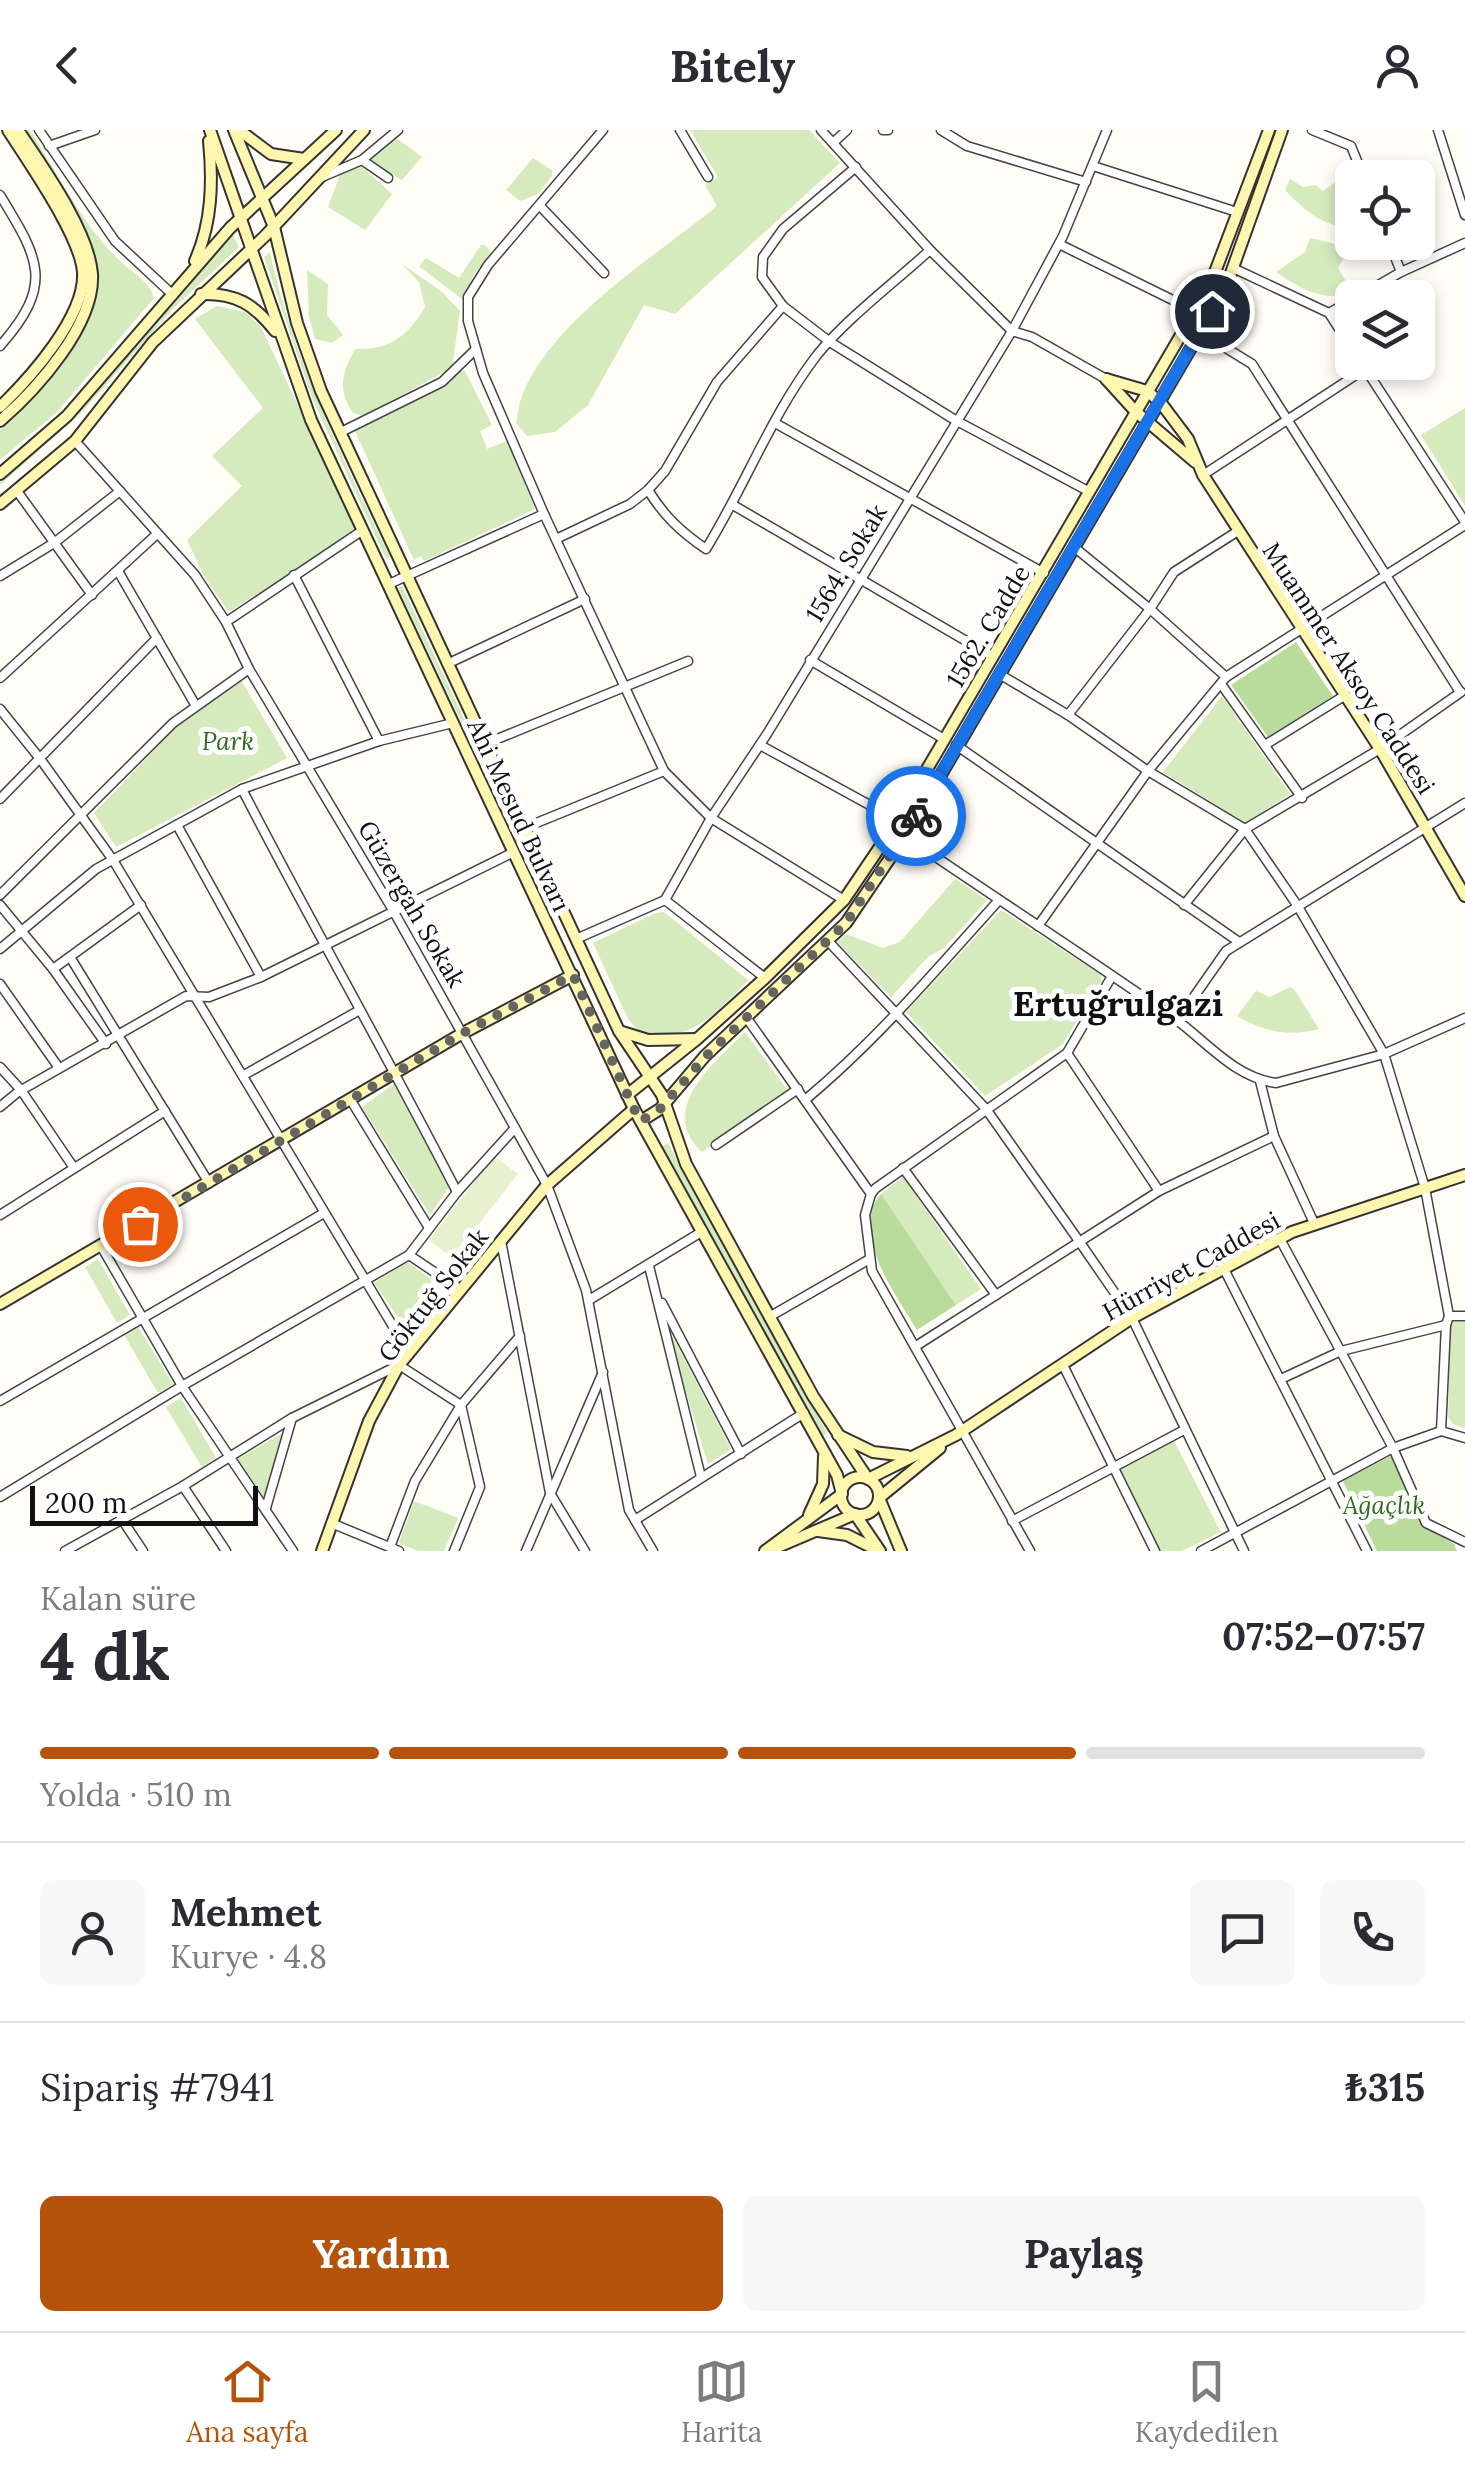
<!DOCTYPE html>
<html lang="tr">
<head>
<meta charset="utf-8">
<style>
  :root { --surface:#fff; --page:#f7f7f7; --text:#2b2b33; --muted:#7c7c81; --line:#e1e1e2; --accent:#b45309 }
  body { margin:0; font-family:Lora,serif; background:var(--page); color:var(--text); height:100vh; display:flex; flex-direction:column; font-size:38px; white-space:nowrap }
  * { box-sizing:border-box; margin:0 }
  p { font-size:32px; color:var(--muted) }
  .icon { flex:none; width:55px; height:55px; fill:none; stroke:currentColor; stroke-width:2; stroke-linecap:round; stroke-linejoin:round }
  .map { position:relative; height:1421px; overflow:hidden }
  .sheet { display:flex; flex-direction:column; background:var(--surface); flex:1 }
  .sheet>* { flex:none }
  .controls { position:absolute; left:1335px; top:30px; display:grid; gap:20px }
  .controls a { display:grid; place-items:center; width:100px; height:100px; border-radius:15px; background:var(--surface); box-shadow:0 5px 15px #0003; font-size:50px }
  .scale { position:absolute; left:30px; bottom:25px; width:228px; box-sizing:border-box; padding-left:10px; border:5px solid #111; border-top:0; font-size:28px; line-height:35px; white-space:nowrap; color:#111; -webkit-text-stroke:8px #fff; paint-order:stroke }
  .pin { position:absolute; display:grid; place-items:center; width:85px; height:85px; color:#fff; margin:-42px; border:5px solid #fff; border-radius:50%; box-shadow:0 2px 10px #0007 }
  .courier { position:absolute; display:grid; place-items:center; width:100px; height:100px; margin:-50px; border:8px solid #1a73e8; border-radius:50%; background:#fff; color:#222; box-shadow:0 2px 12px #0007 }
  .summary em { font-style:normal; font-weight:800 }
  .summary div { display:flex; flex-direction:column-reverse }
  .summary { display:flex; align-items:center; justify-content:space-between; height:170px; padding:0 40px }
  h1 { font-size:65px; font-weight:800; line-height:75px }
  .bar { display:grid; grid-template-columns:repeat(4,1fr); gap:15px 10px; align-content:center; height:120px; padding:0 40px }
  .bar i { height:12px; border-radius:8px; background:var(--line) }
  .bar .active { background:var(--accent) }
  .bar p { grid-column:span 4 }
  .line { display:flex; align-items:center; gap:25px; padding:0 40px; border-top:2px solid var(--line) }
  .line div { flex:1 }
  .round { display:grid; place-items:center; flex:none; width:105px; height:105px; border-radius:15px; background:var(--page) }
  .cta { display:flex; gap:20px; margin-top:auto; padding:20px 40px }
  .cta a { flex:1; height:115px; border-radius:15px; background:var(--accent); color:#fff; font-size:40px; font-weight:800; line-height:115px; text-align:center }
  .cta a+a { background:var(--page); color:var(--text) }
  header { display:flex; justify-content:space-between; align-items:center; height:130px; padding:0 40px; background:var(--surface); font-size:45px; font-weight:800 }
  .tab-bar { display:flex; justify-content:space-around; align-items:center; height:140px; border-top:2px solid var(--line); background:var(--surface); font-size:28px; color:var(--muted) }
  .tab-bar a { display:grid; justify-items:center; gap:5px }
  .tab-bar .active { color:var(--accent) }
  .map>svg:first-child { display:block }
  .green { fill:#d5ebbd }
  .forest { fill:#b9dc9c }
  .pitch { fill:#e6f2cf }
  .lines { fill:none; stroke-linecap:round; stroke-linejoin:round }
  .street-casing { stroke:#444; stroke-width:11 }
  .secondary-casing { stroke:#333; stroke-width:14 }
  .street { stroke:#fff; stroke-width:8 }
  .secondary { stroke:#fff6b0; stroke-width:10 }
  .done { stroke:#646461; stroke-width:10; stroke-dasharray:0 18 }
  .route { stroke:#1a73e8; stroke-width:12 }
  .labels { text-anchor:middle; stroke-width:10; stroke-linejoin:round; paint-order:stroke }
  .street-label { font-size:25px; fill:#111; stroke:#fff }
  .park-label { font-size:25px; font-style:italic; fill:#2f6b1f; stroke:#fff }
  .district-label { font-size:35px; font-weight:bold; fill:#111; stroke:#fff }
</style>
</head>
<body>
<header><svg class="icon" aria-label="back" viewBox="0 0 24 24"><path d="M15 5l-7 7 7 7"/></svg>Bitely<svg class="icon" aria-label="person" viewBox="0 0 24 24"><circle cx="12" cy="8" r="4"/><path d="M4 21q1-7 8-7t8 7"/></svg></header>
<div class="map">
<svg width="1465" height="1421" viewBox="0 0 1465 1421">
  <rect width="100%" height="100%" fill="#fffdf5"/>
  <g class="green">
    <path d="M30,0C57,42 82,94 118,129C131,142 149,150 154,168L57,282L0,330V300C43,262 109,194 95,131C85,88 45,39 22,2Z"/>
    <path d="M690,0H809L840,33L675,184L644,175L588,275L555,302L527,306L516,293C518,284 519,272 523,263C555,187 655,127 717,76L705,55L718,47Z"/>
    <polygon points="395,7 422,27 402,50 367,30"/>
    <polygon points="533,28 552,40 552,46 538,64 520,71 506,60"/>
    <polygon points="360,35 392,64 365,100 328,77 341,42"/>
    <path d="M1341,48L1352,84V98C1322,96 1305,81 1285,60L1290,49L1303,57L1316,55L1323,61Z"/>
    <polygon points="232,103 239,117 172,180 80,284 0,355 0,351 77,282"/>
    <path d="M1310,108L1332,113L1346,123L1338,138L1352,161C1328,175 1297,157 1276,142L1305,122Z"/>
    <polygon points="481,115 485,115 491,123 474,144 463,170 419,136 426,128 459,148"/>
    <path d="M270,122C293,230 343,328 390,427L386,429L312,268L264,127Z"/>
    <path d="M402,134L441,161L460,181L452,238L363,286L353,283C337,259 342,243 355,219C390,220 407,207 425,177L419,152Z"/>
    <polygon points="307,140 328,154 327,185 343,205 332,213 315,209 309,187"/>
    <polygon points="217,176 245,182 261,197 356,399 229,482 205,448 187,410 242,356 212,326 263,278 195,189"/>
    <polygon points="459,241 465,241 492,295 480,301 487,319 507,311 535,379 424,431 421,426 414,430 355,301 440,258"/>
    <polygon points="1465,278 1465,376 1421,305"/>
    <polygon points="402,456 523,715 521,718 398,458"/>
    <polygon points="241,550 287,628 116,717 94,683 181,592"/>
    <polygon points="1222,566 1290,664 1245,693 1163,642"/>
    <polygon points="955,749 987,770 944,818 929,826 891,867 837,812 846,804 883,818 900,812"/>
    <polygon points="1001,780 1101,845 1101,852 1063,914 985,966 906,882"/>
    <path d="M664,782L748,850C713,886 694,912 640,903L628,889L593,813L656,783Z"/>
    <path d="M1290,857L1294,859L1319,899C1287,907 1265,902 1237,886L1256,861L1270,867Z"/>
    <path d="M745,902L788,961L702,1022C656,980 714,933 745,902Z"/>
    <polygon points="394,954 449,1057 430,1085 362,977"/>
    <polygon points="668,1013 827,1303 823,1305 662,1016"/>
    <polygon points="903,1047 981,1159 956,1175 881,1064"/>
    <polygon points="98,1129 130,1185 117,1193 85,1137"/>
    <polygon points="407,1132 449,1162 413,1208 374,1153"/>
    <polygon points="1451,1192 1465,1192 1465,1298 1453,1294 1448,1287"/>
    <polygon points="137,1195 173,1254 158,1263 123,1203"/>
    <polygon points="673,1207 731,1319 708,1334 670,1210"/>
    <polygon points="181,1268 216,1328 202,1337 166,1277"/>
    <polygon points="284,1302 263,1370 236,1330"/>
    <polygon points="1174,1311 1221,1402 1182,1421 1159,1421 1117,1339"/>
    <polygon points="414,1371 458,1388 444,1421 418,1421 399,1413"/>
  </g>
  <g class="forest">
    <polygon points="1296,512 1333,566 1268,607 1231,555"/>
    <path d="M881,1064L956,1175L917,1200C897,1166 848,1102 881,1064Z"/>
    <polygon points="1391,1326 1421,1394 1454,1414 1457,1421 1377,1421 1343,1351"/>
  </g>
  <polygon class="pitch" points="494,1026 518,1044 452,1128 429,1110"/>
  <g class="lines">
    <g class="street-casing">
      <g id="street">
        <polyline points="39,0 115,111 173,165"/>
        <polyline points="603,0 488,135 468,167 468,191 483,243 544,384 664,641 711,688 844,770"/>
        <polyline points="680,0 708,47"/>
        <polyline points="821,0 930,120 1012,201 1032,207 1106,249"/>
        <polyline points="883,0 888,0"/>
        <polyline points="941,0 967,16 1086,52"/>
        <polyline points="1312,0 1351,16 1364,48"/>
        <polyline points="1438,0 1465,85"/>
        <polyline points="834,12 847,0"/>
        <polyline points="49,16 95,0"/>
        <polyline points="362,30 388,48"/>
        <polyline points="1093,36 1237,82"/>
        <polyline points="856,37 783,99 763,127 762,147 783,176 830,212 955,290 1088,361"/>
        <polyline points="322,47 362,30 398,0"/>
        <path d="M0,65C39,129 55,154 0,216"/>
        <polyline points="540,76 604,143"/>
        <polyline points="1389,112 1401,142"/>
        <polyline points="1059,114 1195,181"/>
        <polyline points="1233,138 1329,183 1352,219"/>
        <polyline points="1356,168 1401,142 1465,113"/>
        <polyline points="1329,183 1352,170"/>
        <polyline points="1200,202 1252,234 1460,562"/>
        <polyline points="1361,232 1465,392"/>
        <polyline points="775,293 1044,443"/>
        <polyline points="341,302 442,252 476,219"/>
        <polyline points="75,311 195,445 226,492 249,539 394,782 547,1055 586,1160 629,1380 653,1421"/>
        <polyline points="1203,345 1365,239"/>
        <path d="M648,360C664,386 681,402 706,419C745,356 771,285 817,225C847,188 894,153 930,120"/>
        <polyline points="17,361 92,465"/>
        <polyline points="733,375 992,526"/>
        <polyline points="556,409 630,374 648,360 665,341 717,252 783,176"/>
        <polyline points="1074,417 1150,479 1226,547"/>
        <polyline points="118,441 196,576"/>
        <polyline points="294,445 379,611"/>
        <polyline points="0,446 54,413 120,361"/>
        <polyline points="389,454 544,384"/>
        <polyline points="226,492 363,400"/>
        <polyline points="810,530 944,609"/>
        <polyline points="447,534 585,469"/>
        <polyline points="1001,545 1068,585 1148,641 1245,699 1297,775 1384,924 1425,1058 1449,1186 1446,1195 1441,1301"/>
        <polyline points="0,548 157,404"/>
        <polyline points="1221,554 1302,668"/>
        <polyline points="0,579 41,630 113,730 409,1223"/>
        <polyline points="1068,585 1150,479 1174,442 1238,401"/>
        <polyline points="485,614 688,531"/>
        <polyline points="760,615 897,690"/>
        <polyline points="956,615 1239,812"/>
        <polyline points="1265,615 1344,566"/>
        <path d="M242,659C312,795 388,927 457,1062"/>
        <polyline points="0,669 157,508"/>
        <polyline points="177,695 261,847"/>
        <polyline points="524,698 664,641"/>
        <path d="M905,706C994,767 1085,826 1174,888C1207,912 1234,947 1276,953L1384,924L1465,888"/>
        <polyline points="0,765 173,593 249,539"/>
        <polyline points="0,775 53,839 106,914"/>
        <polyline points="1184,775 1245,699 1380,619 1461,562"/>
        <polyline points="1038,796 1148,641 1226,547 1465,395"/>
        <polyline points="576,809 665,770"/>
        <polyline points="828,811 986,979 1079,1111 1132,1188 1244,1421"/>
        <polyline points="0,819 96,739 242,659 379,611 453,593"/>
        <polyline points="70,827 209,1053"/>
        <polyline points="53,839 141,775"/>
        <polyline points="765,848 665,770 711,688 767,604 1012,201 1063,106 1107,0"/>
        <polyline points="0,854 59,938"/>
        <polyline points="746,887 871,1064"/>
        <polyline points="1177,891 1226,821 1465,673"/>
        <polyline points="1067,923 1159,1061"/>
        <polyline points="0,937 21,960 74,1038"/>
        <polyline points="244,945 358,881"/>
        <polyline points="1260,951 1274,1006 1314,1093"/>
        <polyline points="350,969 429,1098"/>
        <path d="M805,970C877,910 937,839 999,770"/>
        <polyline points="0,977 18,962 186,866 209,867 261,847 514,722"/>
        <polyline points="716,1015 798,959"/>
        <polyline points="903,1038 996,1165"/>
        <polyline points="0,1085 165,981"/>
        <polyline points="1280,1109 1393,1318 1426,1393 1465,1412"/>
        <polyline points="501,1111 550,1363 585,1421"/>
        <polyline points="101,1116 182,1256 293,1421"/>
        <polyline points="409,1125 461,1160"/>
        <polyline points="649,1136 701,1347"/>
        <polyline points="1224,1139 1367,1421"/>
        <polyline points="589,1170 703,1101"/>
        <polyline points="662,1173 741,1324"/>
        <polyline points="1449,1186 1465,1186"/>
        <polyline points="769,1187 868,1130"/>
        <polyline points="916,1216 1159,1061 1274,1006"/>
        <polyline points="1063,1235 1155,1421"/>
        <polyline points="1281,1249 1341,1221 1446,1195"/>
        <polyline points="0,1271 324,1083"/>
        <polyline points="183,1356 226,1421"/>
        <polyline points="0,1367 182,1256 409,1125 457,1062 515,998"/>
        <polyline points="266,1378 292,1288"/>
        <polyline points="121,1388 143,1421"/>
        <polyline points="635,1390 804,1283"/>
        <polyline points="1012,1391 1184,1300"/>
        <polyline points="331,1393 399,1421"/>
        <polyline points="390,1417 415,1351 461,1275 520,1206"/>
        <polyline points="65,1421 183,1356 292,1288 399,1235 461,1275 480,1357 454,1421"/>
        <polyline points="526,1421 603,1242"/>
        <polyline points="1030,1421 872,1141 865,1085 871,1064 876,1058 1067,923 1112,846"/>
        <polyline points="1201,1421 1393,1318 1441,1301 1465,1308"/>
      </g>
    </g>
    <g class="secondary-casing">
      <g id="secondary">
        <polyline points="210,0 311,290 634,979 837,1345 842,1364 765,1421"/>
        <polyline points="234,0 274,97 297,193 321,261 619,901 662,965 686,1034 813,1266 868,1349 956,1305 1132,1188 1292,1102 1465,1045"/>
        <polyline points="239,0 271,24 304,29"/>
        <path d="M195,131C212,93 213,52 209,11"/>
        <path d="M201,164C236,163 254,174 275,201"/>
        <polyline points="1106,249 1147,261 1161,273 1188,309 1203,345 1380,619 1465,766"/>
        <polyline points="1106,249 1135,281 1195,332"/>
        <path d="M0,277C30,248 86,186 83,142C80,105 29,33 8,0"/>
        <path d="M0,291C36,260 95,195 92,144C89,101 42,36 18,0"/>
        <polyline points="0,344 67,286 230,98 336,0"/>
        <polyline points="0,374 75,311 153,212 265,106 364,0"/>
        <polyline points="619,901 648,910 696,909"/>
        <polyline points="627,965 697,909 765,848 844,770 892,699 1195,181 1212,150 1269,0"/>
        <polyline points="641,991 660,979 705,926 846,793 905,706 1225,160 1282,0"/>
        <polyline points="0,1174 463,903 573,845"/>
        <polyline points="838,1305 873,1322 907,1326"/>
        <circle cx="860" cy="1366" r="19"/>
        <polyline points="809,1385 823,1354 824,1326"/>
        <polyline points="818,1401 847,1405 877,1420"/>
        <polyline points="773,1419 855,1384 880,1421"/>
        <polyline points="322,1421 369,1291 399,1235 547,1055 634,979"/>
        <polyline points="901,1421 879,1368 940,1318"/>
      </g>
    </g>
    <use href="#street" class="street"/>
    <use href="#secondary" class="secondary"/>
  </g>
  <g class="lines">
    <polyline class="done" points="140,1094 463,903 573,845 634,979 641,991 660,979 706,926 846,793 916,686"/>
    <polyline class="route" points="916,686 1212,181"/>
  </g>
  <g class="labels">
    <g class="street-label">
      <text transform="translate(846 433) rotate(-59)" y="9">1564. Sokak</text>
      <text transform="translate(988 496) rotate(-59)" y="9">1562. Cadde</text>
      <text transform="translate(1349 538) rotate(57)" y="9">Muammer Aksoy Caddesi</text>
      <text transform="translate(519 685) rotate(65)" y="9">Ahi Mesud Bulvarı</text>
      <text transform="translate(412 774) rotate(60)" y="9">Güzergah Sokak</text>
      <text transform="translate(1191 1136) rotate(-29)" y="9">Hürriyet Caddesi</text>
      <text transform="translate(433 1165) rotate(-52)" y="9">Göktuğ Sokak</text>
    </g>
    <g class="park-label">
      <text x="228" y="620">Park</text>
      <text x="1384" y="1384">Ağaçlık</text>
    </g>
    <g class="district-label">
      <text x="1118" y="886">Ertuğrulgazi</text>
    </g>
  </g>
</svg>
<div class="controls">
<a><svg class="icon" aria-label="locate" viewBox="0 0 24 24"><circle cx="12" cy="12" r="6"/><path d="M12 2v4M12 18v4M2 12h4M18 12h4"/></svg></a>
<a><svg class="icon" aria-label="layers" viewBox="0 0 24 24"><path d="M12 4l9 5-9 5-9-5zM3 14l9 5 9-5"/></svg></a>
</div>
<div class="scale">200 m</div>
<div class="pin" style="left:140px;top:1094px;background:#ea580c"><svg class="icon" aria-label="bag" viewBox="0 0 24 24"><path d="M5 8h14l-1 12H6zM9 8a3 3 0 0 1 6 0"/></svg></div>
<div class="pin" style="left:1212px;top:181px;background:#1f2937"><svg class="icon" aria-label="home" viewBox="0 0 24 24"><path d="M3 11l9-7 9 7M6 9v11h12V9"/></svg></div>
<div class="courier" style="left:916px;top:686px"><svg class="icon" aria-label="bike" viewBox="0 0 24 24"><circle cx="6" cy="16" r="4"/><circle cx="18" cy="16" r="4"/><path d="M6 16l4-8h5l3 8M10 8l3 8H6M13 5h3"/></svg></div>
</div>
<section class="sheet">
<div class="summary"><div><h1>4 dk</h1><p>Kalan süre</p></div><em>07:52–07:57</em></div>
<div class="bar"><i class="active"></i><i class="active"></i><i class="active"></i><i></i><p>Yolda · 510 m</p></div>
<div class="line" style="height:180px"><a class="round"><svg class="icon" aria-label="person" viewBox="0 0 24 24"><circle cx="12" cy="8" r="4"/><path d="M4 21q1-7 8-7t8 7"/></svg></a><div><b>Mehmet</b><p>Kurye · 4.8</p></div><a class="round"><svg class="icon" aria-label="chat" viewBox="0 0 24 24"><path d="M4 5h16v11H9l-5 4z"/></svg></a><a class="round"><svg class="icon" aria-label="phone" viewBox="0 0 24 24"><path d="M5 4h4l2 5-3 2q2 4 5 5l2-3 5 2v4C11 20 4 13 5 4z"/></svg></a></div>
<div class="line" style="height:130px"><div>Sipariş #7941</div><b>₺315</b></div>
<div class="cta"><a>Yardım</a><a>Paylaş</a></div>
</section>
<nav class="tab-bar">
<a class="active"><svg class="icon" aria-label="home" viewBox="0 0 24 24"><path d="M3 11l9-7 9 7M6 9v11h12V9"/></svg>Ana sayfa</a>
<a><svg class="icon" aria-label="map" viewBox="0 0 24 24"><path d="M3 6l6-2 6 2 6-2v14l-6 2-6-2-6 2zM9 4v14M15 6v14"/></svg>Harita</a>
<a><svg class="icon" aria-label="saved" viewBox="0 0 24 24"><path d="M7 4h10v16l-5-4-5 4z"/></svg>Kaydedilen</a>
</nav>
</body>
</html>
